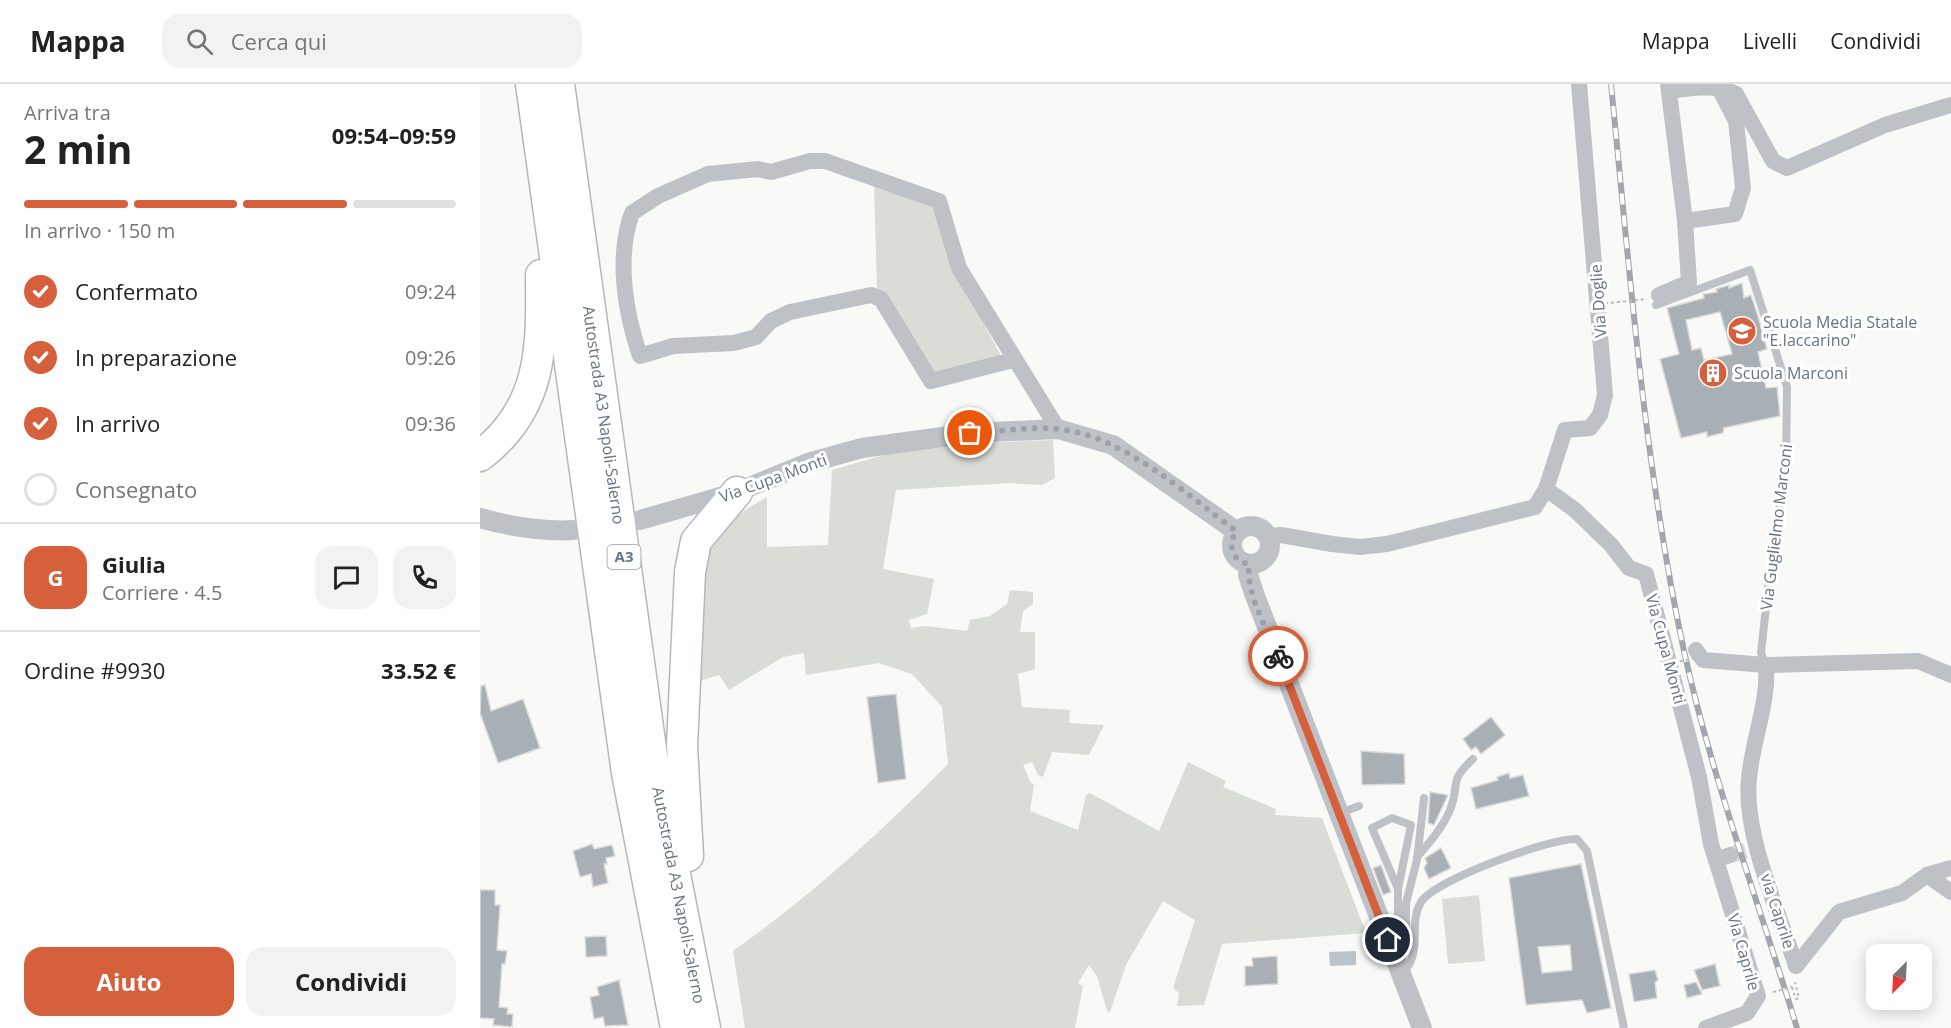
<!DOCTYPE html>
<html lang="it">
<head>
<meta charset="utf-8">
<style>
  :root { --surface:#fff; --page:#f2f2f2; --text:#222; --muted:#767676; --line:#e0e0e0; --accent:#d5603b }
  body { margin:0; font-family:"Open Sans",sans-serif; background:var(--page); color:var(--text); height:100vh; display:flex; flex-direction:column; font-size:22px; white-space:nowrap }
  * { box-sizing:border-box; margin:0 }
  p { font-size:20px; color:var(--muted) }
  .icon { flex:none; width:33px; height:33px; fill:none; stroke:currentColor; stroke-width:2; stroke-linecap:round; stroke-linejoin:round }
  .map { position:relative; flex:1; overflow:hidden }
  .drawer { display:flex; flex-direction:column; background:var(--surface); width:480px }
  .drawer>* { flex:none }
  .needle { width:39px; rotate:204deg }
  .controls { position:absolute; left:1386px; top:860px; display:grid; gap:12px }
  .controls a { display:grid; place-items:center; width:66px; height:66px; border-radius:12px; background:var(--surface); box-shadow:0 3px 15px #0003; font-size:30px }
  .pin { position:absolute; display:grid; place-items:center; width:51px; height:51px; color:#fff; margin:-26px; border:3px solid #fff; border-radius:50%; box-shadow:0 2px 6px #0007 }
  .courier { position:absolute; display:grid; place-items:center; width:60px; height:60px; margin:-30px; border:4px solid #d5603b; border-radius:50%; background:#fff; color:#222; box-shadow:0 2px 8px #0007 }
  .summary em { font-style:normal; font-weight:700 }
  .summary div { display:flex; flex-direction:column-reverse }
  .summary { display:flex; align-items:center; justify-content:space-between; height:102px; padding:0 24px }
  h1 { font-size:39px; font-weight:700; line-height:45px }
  .bar { display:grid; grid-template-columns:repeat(4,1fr); gap:9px 6px; align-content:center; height:72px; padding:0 24px }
  .bar i { height:8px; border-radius:4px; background:var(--line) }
  .bar .current { background:var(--accent) }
  .bar p { grid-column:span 4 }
  .line { display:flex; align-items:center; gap:15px; padding:0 24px; border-top:2px solid var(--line) }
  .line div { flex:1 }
  .round { display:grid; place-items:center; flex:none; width:63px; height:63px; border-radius:18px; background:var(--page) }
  ol { padding:0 24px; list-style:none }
  li { display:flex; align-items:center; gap:18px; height:66px }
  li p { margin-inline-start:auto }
  li .icon { padding:6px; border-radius:50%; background:var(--accent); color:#fff; stroke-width:4 }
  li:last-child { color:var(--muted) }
  li i { width:33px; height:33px; border:3px solid var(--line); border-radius:50% }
  .primary-button { display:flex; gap:12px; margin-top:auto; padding:12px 24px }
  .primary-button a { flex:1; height:69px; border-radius:18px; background:var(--accent); color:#fff; font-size:24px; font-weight:700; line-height:69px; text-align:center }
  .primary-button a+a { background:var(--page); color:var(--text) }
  header { display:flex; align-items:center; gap:36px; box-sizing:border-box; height:84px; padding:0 30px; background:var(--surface); border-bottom:2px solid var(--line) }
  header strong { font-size:28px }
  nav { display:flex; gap:33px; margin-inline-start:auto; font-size:21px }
  .search { width:420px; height:54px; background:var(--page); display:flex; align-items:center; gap:15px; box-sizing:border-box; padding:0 21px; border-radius:18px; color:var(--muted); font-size:22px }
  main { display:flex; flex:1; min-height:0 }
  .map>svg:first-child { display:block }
  .green { fill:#d9ddd6 }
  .water { fill:#bac4c8 }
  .building { fill:#a9b0b5; stroke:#dbdbd9; stroke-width:1.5; fill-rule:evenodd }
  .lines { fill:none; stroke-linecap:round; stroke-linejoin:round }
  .minor-tunnel { stroke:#d4d8d9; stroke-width:16; stroke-dasharray:16 8; stroke-linecap:butt }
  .motorway-casing { stroke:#b4b8bb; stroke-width:33 }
  .path { stroke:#b9bcbf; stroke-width:2; stroke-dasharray:3 3; stroke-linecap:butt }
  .service { stroke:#bec2c6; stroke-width:8 }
  .minor { stroke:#bec2c6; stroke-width:16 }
  .tertiary { stroke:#bec2c6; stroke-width:20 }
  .motorway { stroke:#fff; stroke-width:30 }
  .rail-casing { stroke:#a1a7ac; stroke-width:6 }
  .rail { stroke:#fff; stroke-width:4; stroke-dasharray:11; stroke-linecap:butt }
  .path-bridge { stroke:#b9bcbf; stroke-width:2; stroke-dasharray:3 3; stroke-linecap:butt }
  .done { stroke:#99a3a9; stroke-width:6; stroke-dasharray:0 10.8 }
  .route { stroke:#d5603b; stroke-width:8 }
  .labels { text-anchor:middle; stroke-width:6; stroke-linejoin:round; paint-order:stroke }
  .shield { fill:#fff; stroke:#949ea5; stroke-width:1.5 }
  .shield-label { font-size:15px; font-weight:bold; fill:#66747f }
  .street-label { font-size:16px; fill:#66747f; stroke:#fff }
  .poi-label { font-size:16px; fill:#66747f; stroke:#fff; text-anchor:start }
</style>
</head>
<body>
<header>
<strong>Mappa</strong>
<div class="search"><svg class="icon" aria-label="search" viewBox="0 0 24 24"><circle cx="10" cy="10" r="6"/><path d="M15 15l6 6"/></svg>Cerca qui</div>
<nav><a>Mappa</a><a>Livelli</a><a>Condividi</a></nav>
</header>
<main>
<section class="drawer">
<div class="summary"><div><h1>2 min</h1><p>Arriva tra</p></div><em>09:54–09:59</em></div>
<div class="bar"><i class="current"></i><i class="current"></i><i class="current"></i><i></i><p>In arrivo · 150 m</p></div>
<ol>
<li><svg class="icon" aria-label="check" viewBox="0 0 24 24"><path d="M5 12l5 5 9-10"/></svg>Confermato<p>09:24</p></li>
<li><svg class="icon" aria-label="check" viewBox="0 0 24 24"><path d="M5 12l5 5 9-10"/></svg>In preparazione<p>09:26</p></li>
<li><svg class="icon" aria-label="check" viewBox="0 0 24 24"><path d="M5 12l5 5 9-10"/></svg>In arrivo<p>09:36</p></li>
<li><i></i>Consegnato</li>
</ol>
<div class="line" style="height:108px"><b class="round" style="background:var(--accent);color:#fff">G</b><div><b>Giulia</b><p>Corriere · 4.5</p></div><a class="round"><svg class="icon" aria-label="chat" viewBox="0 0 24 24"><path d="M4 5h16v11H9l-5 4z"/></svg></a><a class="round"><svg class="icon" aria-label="phone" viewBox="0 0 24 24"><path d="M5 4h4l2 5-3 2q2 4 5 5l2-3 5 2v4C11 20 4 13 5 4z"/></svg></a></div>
<div class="line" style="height:78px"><div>Ordine #9930</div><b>33.52 €</b></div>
<div class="primary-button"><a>Aiuto</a><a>Condividi</a></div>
</section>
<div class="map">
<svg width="1471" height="944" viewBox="0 0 1471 944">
  <rect width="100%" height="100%" fill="#f9f9f7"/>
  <g class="green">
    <polygon points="394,98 453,119 477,189 522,274 454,290 397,207"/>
    <path d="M573,356L575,394L562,401L530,399L416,406L403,485L454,495L447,530L429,536L431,544L445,542L487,547L490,536L510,532L527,520L530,506L553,508V520L543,527L540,548H555V585L538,590L542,623L590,626L589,639L624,641L609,671L572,668L563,693L558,691L552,678L543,681L551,699L554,700L550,727L598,746L606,711L610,709L679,747L708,678L746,697L743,703L796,725L795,731L842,734L886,849L742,860L724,921L697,922L699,909L693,904L715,836L683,817L646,881L630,928L627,927L617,892L609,881L598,899L603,902L595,944H265L253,867C332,811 400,749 468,680L462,623L432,590L399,579L326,591L324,569L303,573L249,606L239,591L213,599C215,567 215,484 230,460C245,438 264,426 287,413V463L348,461L352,386L435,362Z"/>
    <polygon points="999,811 1005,877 968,880 962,815"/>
  </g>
  <polygon class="water" points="876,867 876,881 850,882 849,868"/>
  <g class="building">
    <path d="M1262,199L1264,214L1271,211L1278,232L1287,265L1278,268L1286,304L1297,303L1300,332L1244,344L1243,349L1227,353V348L1201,354L1180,275L1199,270L1187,224L1224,214L1223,210L1237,208L1236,205L1249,201V204ZM1240,228L1252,270L1224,276L1221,264L1212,266L1206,236Z"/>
    <polygon points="5,601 11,627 43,615 60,664 18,679 0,629 1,602"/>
    <polygon points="416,610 426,695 398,699 387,613"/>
    <polygon points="1011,633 1025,651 1001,670 996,663 991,666 983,655"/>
    <polygon points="881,667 924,670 925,700 882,701"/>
    <polygon points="1029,689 1030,694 1043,691 1049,712 996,725 991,704 1018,696 1017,693"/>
    <polygon points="950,708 968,711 954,741 948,739"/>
    <polygon points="112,760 114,765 132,761 135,772 126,774 127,780 124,780 128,799 113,803 111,790 100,793 93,767"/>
    <polygon points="961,764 971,784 949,795 944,784 947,779 945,774"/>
    <path d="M1101,780L1131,924L1107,929L1102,916L1046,921L1029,794ZM1090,861L1092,886L1062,889L1058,863Z"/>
    <polygon points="901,781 911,808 903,811 893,784"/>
    <polygon points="0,806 15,806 15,821 20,821 17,866 27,867 25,880 22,880 19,923 28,924 27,930 33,930 32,943 13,941 14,935 0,934"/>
    <polygon points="126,852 127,872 106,873 105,853"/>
    <polygon points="797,872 798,900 765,902 765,882 773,882 772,874"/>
    <polygon points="1235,880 1240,902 1222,906 1214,886"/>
    <polygon points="1175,886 1178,896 1175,898 1177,914 1154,918 1149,890"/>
    <polygon points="139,896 148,941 125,942 123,933 114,935 110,913 119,911 117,903"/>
    <polygon points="1216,898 1222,910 1207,914 1204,901"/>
  </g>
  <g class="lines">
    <polyline class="minor-tunnel" points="1250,771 1267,766"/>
    <g class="motorway-casing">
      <g id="motorway">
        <polyline points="51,0 147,689 196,944"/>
        <polyline points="79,0 172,672 225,944"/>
        <path d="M0,372C63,324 62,263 61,191"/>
        <polyline points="208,772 202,662 210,488 216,457 257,408"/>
      </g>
    </g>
    <polyline class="path" points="1312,903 1316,915 1319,914 1315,898"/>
    <g class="service">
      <polyline points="1176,221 1270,186 1307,303 1306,382 1290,487 1281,569 1286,581"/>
      <polyline points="860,729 879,722"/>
      <path d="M937,773C949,759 963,743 970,726C981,699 967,699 993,675"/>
      <polyline points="908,855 915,850 918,842 918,805 931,741 912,734 892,744 918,805"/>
      <polyline points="919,878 926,857 926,819 937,776 944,714"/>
      <path d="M921,891C945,868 927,841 941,818C954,796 1073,753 1097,755L1107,767L1144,944"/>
    </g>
    <g class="minor">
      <path d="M1189,7C1210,4 1238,0 1256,10L1293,77L1307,84L1405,41L1471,21"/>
      <polyline points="1205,137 1255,130 1263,104 1256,37 1237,0"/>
      <polyline points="1179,211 1209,198 1205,137 1188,0"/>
      <path d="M533,276L451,297L401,215L391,211L310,228L291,237L276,253L254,259L193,262L160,272C145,228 136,173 152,129L178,112L228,90L278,85L291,88L330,77H345L459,117L479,184L578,345"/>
      <polyline points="1066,405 1095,426 1131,461 1149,484 1166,490 1219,693 1231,760 1236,776"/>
      <polyline points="788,452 801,451 852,460 880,463 907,460 1055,423 1066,405 1085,346 1110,344 1120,331 1125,311 1099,0"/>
      <polyline points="1216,566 1223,576 1286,581 1438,577 1471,591"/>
      <path d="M1286,581C1289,619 1272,657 1269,695C1263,749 1299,829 1316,882"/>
      <polyline points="1447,791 1471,808"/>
      <polyline points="1316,882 1359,828 1422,809 1447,791 1471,784"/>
      <polyline points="1226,944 1267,929 1278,912 1236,776 1250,771"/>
    </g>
    <g class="tertiary">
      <path d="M0,434C32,443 61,448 94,446"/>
      <polyline points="160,436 257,408 328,379 382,364 491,349 578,345 633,361 756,447"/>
      <circle cx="771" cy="461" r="19"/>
      <polyline points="769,480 768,491 775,512 942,944"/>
    </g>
    <use href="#motorway" class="motorway"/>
    <g class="rail-casing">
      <path id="rail" d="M1131,0C1150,190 1164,380 1204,567C1232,695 1279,819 1317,944"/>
    </g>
    <use href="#rail" class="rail"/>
    <g class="path-bridge">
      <polyline points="1119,220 1167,215"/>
      <polyline points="1194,579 1214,574"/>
      <polyline points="1293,908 1312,903"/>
    </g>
  </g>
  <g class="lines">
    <path class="done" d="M490,349C519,348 550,342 578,345C642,351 706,410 756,447C748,461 751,477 769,480C766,510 787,545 798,572"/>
    <polyline class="route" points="798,572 908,856"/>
  </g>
  <defs>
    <g id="school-disc" transform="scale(1.5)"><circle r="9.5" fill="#d5603b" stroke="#fff"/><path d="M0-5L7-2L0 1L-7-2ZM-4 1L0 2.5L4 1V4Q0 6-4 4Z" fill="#fff"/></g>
    <g id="building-disc" transform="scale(1.5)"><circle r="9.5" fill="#d5603b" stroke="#fff"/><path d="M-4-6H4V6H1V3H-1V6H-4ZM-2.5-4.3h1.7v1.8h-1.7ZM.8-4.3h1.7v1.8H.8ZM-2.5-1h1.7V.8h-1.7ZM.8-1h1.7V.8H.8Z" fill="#fff"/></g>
  </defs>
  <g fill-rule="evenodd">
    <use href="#school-disc" x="1262" y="247"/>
    <use href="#building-disc" x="1233" y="289"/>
  </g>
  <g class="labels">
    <rect class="shield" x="127.5" y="461" width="33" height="24" rx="4.5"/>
    <g class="shield-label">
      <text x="144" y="478">A3</text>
    </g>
    <g class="street-label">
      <text transform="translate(1118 217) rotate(-94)" y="6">Via Doglie</text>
      <text transform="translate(124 331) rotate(82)" y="6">Autostrada A3 Napoli-Salerno</text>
      <text transform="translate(293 394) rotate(-20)" y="6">Via Cupa Monti</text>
      <text transform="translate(1296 443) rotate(-83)" y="6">Via Guglielmo Marconi</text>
      <text transform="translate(1186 565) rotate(75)" y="6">Via Cupa Monti</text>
      <text transform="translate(199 811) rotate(79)" y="6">Autostrada A3 Napoli-Salerno</text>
      <text transform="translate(1298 827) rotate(72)" y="6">via Caprile</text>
      <text transform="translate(1264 868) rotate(74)" y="6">Via Caprile</text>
    </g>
    <g class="poi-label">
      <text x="1283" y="244">Scuola Media Statale<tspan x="1283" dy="18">"E.Iaccarino"</tspan></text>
      <text x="1254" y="295">Scuola Marconi</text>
    </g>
  </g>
</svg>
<div class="controls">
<a><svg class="needle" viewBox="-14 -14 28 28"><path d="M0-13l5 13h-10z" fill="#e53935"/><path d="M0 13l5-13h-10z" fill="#767676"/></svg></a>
</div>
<div class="pin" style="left:490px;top:349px;background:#ea580c"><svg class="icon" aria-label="bag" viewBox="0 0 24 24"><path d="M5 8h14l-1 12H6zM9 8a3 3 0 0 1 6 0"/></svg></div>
<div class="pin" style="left:908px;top:856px;background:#1f2937"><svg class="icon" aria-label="home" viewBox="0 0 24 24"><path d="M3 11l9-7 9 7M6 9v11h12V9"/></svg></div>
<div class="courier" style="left:798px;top:572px"><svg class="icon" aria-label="bike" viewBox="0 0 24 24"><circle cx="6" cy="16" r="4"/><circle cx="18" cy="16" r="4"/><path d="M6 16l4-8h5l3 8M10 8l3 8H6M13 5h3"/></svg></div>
</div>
</main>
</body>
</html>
